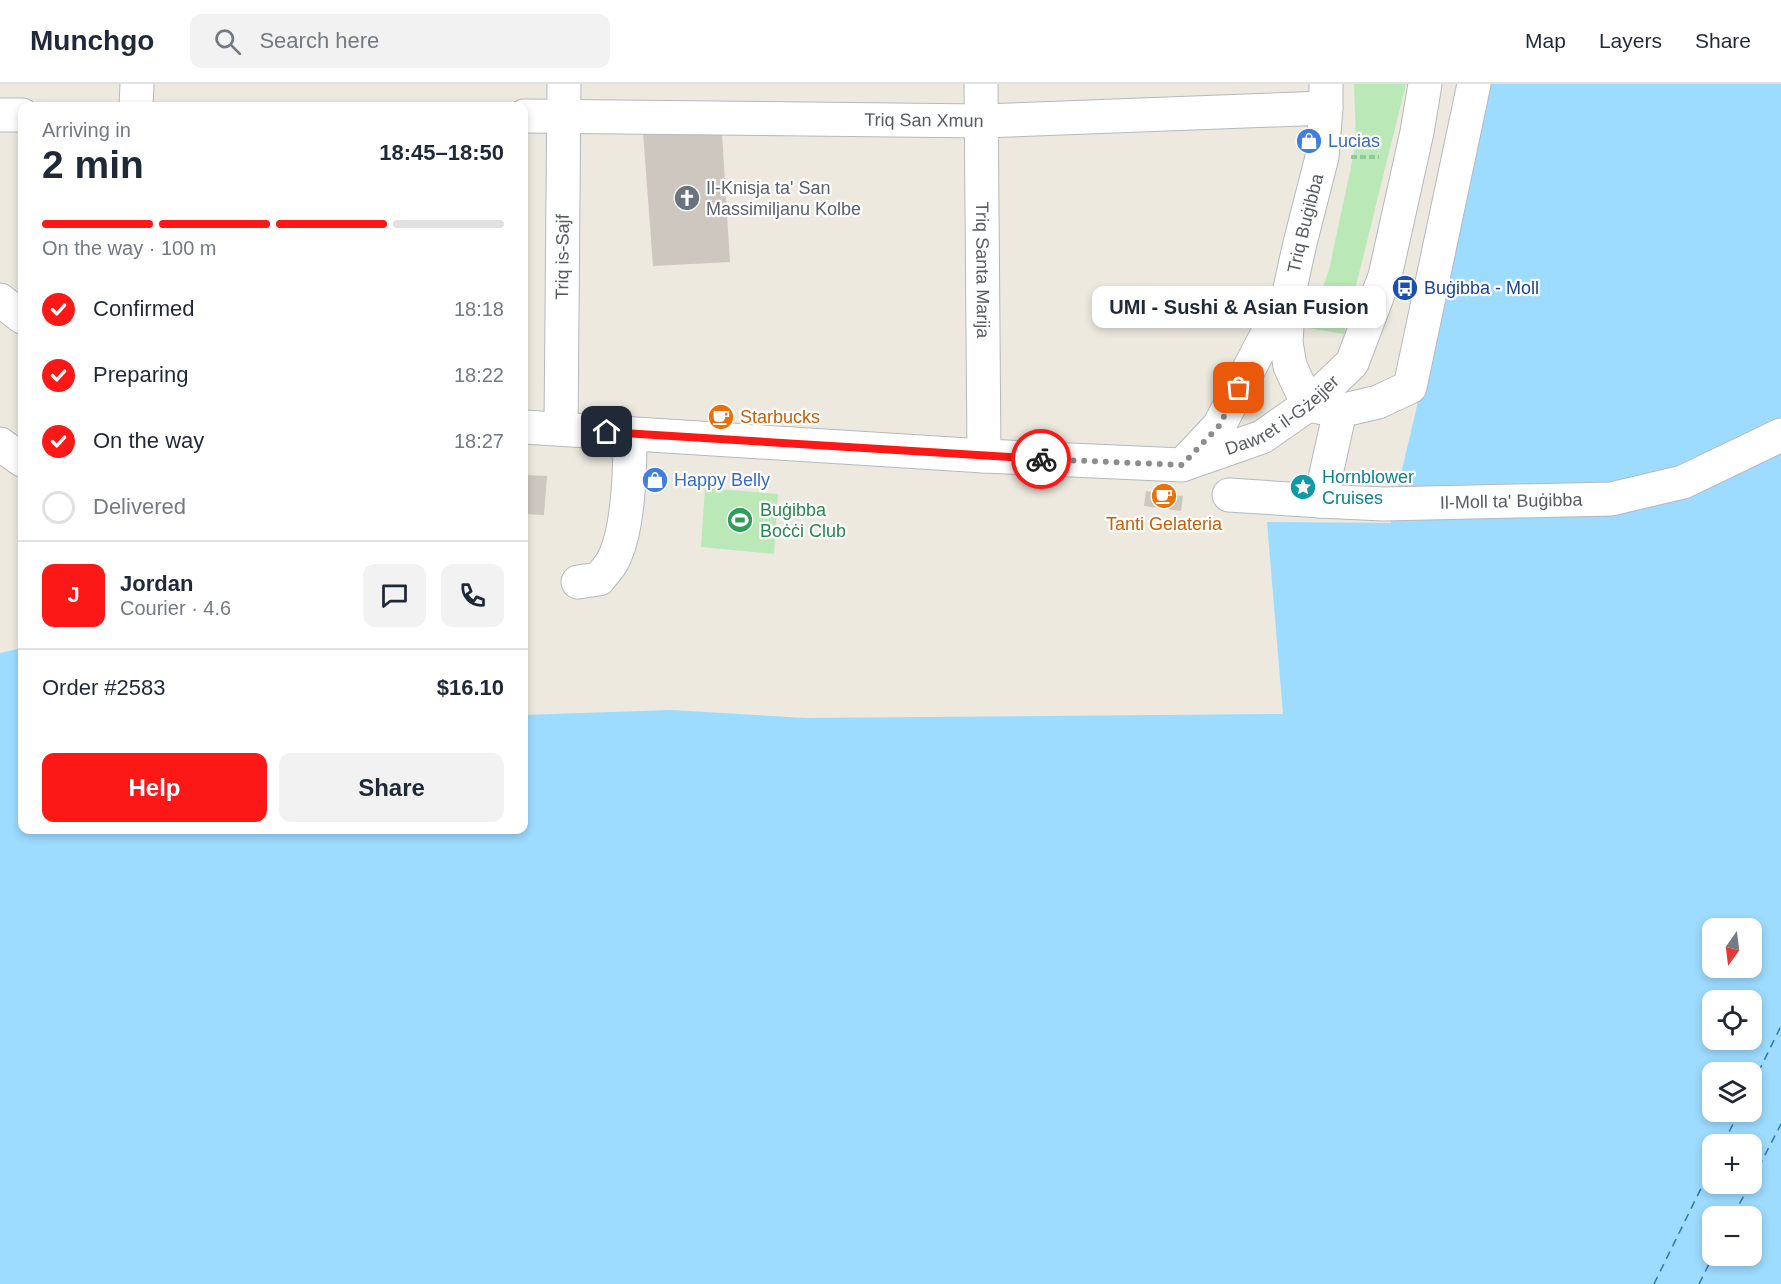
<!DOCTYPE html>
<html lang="en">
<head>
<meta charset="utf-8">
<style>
  :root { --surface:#fff; --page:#f2f2f3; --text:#1f2937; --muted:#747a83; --line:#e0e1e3; --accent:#fc1816 }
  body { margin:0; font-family:Arial,sans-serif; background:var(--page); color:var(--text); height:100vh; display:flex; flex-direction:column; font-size:22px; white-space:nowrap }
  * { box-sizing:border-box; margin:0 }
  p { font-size:20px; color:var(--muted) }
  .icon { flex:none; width:33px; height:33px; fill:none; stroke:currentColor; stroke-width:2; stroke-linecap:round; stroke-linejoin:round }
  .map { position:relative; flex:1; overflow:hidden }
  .sheet { position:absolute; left:18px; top:18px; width:510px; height:732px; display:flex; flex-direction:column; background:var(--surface); border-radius:12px; box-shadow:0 3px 9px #0003 }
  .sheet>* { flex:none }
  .needle { width:39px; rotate:194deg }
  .buttons { position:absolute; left:1702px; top:834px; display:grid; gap:12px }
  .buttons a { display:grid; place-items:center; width:60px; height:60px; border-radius:12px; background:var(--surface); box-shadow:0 3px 9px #0003; font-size:30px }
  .pin { position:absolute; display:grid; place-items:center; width:51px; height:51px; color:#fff; margin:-26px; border-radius:12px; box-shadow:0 3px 9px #0006 }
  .courier { position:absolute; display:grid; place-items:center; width:60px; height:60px; margin:-30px; border:4px solid #fc1816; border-radius:50%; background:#fff; color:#222; box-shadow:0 2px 8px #0007 }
  .bubble { position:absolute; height:42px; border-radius:12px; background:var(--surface); box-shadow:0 3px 9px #0003; font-size:20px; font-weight:700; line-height:42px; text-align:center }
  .overview em { font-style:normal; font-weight:700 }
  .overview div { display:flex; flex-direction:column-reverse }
  .overview { display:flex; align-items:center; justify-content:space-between; height:102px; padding:0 24px }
  h1 { font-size:39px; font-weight:700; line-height:45px }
  .bar { display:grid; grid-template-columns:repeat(4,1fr); gap:9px 6px; align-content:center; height:72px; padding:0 24px }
  .bar i { height:8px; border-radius:4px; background:var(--line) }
  .bar .selected { background:var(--accent) }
  .bar p { grid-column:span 4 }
  .line { display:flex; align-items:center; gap:15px; padding:0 24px; border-top:2px solid var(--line) }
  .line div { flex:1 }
  .round { display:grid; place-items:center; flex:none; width:63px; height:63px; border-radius:12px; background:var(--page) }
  ol { padding:0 24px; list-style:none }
  li { display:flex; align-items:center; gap:18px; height:66px }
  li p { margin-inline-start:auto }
  li .icon { padding:6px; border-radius:50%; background:var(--accent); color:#fff; stroke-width:4 }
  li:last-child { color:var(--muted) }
  li i { width:33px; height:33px; border:3px solid var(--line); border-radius:50% }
  .cta { display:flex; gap:12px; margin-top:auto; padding:12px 24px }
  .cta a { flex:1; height:69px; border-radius:12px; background:var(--accent); color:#fff; font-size:24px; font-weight:700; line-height:69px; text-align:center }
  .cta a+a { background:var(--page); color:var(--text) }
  header { display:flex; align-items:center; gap:36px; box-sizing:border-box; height:84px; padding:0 30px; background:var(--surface); border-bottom:2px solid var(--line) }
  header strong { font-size:28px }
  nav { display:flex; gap:33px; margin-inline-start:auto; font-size:21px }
  .search { width:420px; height:54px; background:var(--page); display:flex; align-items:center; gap:15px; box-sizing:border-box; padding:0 21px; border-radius:12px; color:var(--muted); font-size:22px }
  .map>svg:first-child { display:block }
  .green { fill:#bbe8b7 }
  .water { fill:#9ddbff; fill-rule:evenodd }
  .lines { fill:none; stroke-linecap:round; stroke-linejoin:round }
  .ferry { stroke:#2e78b2; stroke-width:1.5; stroke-dasharray:8 6; stroke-linecap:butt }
  .building { fill:#cdc7c0 }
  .minor-casing { stroke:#b5b9be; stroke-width:35 }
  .path { stroke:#90c99c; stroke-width:4; stroke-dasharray:6 3; stroke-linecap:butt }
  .minor { stroke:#fff; stroke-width:33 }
  .done { stroke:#8c8e8e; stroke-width:6; stroke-dasharray:0 10.8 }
  .route { stroke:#fc1816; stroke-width:8 }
  .labels { text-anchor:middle; stroke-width:4.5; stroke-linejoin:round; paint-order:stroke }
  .street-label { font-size:18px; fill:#585d62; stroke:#fff }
  .shop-label { font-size:18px; fill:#366cbe; stroke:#fff; text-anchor:start }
  .worship-label { font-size:18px; fill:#5b616d; stroke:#fff; text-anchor:start }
  .transit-label { font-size:18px; fill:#164399; stroke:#fff; text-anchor:start }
  .food-label { font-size:18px; fill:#c56008; stroke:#fff; text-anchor:start }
  .culture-label { font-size:18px; fill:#0d838f; stroke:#fff; text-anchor:start }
  .leisure-label { font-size:18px; fill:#27864d; stroke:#fff; text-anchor:start }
</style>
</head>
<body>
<header>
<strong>Munchgo</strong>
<div class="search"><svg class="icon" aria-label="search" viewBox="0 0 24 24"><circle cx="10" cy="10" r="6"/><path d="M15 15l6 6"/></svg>Search here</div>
<nav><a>Map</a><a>Layers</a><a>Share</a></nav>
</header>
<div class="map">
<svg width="1781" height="1200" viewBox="0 0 1781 1200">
  <rect width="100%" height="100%" fill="#ede9df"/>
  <g class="green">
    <polygon points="1354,0 1406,0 1344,250 1308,244 1329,186 1356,59"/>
    <polygon points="705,404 778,410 774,470 701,463"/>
  </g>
  <path class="water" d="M1486,0H1781V1200H0V569L22,564V746H524V631L671,626L806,634L1283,630L1267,438L1391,439L1396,411L1450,182ZM1713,844H1752V884H1713ZM1713,916H1752V956H1713ZM1713,988H1752V1028H1713ZM1713,1060H1752V1100H1713ZM1713,1132H1752V1172H1713Z"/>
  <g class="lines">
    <g class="ferry">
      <polyline points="1752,1001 1781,942"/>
      <polyline points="1723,1060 1739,1028"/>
      <polyline points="1752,1096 1781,1040"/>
      <polyline points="1733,1132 1750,1100"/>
      <polyline points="1654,1200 1713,1080"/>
      <polyline points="1699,1200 1713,1172"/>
    </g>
  </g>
  <g class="building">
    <polygon points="643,48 722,50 730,178 653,182"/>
    <polygon points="524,391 547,392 544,431 524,430"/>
    <polygon points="1146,407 1183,412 1181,427 1144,422"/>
  </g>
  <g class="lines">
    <g class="minor-casing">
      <g id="minor">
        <path id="s1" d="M981,0L984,372"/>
        <polyline points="136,22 137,0"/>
        <polyline points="0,31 22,31"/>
        <path id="s2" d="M524,32L982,37L1326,24"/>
        <polyline points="0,216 22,233"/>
        <path id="s3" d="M1308,321L1340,327L1320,417L1383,420L1611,415L1683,398L1781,351"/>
        <path id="s4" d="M1308,321L1290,282L1286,258L1289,209L1300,159L1322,73L1326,24V0"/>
        <polyline points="1340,327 1378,318 1410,303 1474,0"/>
        <path id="s5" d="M524,343L984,372L1182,381L1262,353L1308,321L1352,279L1385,192L1417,48L1425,0"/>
        <path id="s6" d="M561,345L564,0"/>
        <polyline points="0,360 22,376"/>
        <polyline points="1186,377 1219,342 1284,218"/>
        <polyline points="1229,411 1320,417"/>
        <path d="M578,498L599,495C603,489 610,483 613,476C629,446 630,384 630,350"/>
      </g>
    </g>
    <polyline class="path" points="1351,73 1379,73"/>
    <use href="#minor" class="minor"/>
  </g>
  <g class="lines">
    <polyline class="done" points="1041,375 1182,381 1219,342 1239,304"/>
    <polyline class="route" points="607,348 1041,375"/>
  </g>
  <defs>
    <g id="shop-disc" transform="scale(1.35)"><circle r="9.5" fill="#3f7fe0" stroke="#fff"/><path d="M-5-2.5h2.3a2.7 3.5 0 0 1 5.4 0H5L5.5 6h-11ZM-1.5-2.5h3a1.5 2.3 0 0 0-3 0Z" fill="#fff"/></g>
    <g id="church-disc" transform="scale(1.35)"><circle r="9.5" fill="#6b7280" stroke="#fff"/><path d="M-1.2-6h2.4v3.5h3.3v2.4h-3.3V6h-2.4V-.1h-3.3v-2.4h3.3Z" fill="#fff"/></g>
    <g id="bus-disc" transform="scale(1.35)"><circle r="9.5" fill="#1a4fb4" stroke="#fff"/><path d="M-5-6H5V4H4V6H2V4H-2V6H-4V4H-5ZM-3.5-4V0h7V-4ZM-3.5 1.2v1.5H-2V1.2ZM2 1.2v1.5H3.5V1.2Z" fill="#fff"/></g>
    <g id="cafe-disc" transform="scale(1.35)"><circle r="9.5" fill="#e8710a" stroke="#fff"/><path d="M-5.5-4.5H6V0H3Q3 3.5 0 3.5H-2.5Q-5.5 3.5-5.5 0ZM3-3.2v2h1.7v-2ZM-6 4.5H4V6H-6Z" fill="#fff"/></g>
    <g id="sight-disc" transform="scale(1.35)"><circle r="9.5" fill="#0f9aa8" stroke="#fff"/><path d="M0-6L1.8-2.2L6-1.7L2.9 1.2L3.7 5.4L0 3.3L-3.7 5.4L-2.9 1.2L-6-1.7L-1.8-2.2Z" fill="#fff"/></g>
    <g id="stadium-disc" transform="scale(1.35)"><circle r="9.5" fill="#2e9e5b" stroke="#fff"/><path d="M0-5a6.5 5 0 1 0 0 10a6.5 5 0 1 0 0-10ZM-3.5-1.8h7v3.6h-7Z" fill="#fff"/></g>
  </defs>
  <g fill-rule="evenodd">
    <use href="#shop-disc" x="1309" y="57"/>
    <use href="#church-disc" x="687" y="114"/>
    <use href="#bus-disc" x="1405" y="204"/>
    <use href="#cafe-disc" x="721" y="333"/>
    <use href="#shop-disc" x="655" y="396"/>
    <use href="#sight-disc" x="1303" y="403"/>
    <use href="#cafe-disc" x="1164" y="412"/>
    <use href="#stadium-disc" x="740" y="436"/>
  </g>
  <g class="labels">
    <g class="street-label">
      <text dy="6" stroke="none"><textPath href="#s2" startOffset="400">Triq San Xmun</textPath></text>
      <text dy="6" stroke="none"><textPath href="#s4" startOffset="188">Triq Buġibba</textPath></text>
      <text dy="6" stroke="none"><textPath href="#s6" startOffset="172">Triq is-Sajf</textPath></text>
      <text dy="6" stroke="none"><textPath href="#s1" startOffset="186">Triq Santa Marija</textPath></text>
      <text dy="6" stroke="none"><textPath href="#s5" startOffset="772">Dawret il-Gżejjer</textPath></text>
      <text dy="6" stroke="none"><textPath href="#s3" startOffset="316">Il-Moll ta' Buġibba</textPath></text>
    </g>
    <g class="shop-label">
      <text x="1328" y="63">Lucias</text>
      <text x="674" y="402">Happy Belly</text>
    </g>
    <g class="worship-label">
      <text x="706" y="110">Il-Knisja ta' San<tspan x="706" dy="21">Massimiljanu Kolbe</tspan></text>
    </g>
    <g class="transit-label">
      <text x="1424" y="210">Buġibba - Moll</text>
    </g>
    <g class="food-label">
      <text x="740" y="339">Starbucks</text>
      <text x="1164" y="446" text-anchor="middle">Tanti Gelateria</text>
    </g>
    <g class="culture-label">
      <text x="1322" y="399">Hornblower<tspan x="1322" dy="21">Cruises</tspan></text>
    </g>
    <g class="leisure-label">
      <text x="760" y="432">Buġibba<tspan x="760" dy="21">Boċċi Club</tspan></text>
    </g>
  </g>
</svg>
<div class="buttons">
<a><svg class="needle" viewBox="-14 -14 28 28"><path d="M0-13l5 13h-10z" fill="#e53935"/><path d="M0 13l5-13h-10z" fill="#747a83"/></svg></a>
<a><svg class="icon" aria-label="locate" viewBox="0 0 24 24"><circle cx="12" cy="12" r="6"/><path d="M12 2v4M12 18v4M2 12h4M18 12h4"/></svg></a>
<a><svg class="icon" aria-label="layers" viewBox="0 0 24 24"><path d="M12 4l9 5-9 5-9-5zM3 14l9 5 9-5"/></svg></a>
<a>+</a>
<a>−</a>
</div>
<div class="pin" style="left:1239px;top:304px;background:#ea580c"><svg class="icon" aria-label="bag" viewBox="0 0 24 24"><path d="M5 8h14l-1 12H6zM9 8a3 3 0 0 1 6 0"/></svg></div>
<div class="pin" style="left:607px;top:348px;background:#1f2937"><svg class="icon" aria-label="home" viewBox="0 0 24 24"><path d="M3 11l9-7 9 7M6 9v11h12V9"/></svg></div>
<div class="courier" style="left:1041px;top:375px"><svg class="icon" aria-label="bike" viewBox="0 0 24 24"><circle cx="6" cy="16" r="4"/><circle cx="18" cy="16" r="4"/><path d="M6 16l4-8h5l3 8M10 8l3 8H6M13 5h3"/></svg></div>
<div class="bubble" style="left:1092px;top:202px;width:294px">UMI - Sushi &amp; Asian Fusion</div>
<section class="sheet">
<div class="overview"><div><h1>2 min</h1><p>Arriving in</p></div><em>18:45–18:50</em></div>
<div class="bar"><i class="selected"></i><i class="selected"></i><i class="selected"></i><i></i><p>On the way · 100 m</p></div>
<ol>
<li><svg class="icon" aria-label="check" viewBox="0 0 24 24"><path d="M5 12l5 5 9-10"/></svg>Confirmed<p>18:18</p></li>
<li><svg class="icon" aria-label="check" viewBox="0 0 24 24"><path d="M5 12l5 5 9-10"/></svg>Preparing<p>18:22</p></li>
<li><svg class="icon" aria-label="check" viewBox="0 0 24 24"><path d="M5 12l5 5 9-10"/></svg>On the way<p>18:27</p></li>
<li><i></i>Delivered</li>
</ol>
<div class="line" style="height:108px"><b class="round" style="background:var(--accent);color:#fff">J</b><div><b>Jordan</b><p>Courier · 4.6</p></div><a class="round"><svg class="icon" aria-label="chat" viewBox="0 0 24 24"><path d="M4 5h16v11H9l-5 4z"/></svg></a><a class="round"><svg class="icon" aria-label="phone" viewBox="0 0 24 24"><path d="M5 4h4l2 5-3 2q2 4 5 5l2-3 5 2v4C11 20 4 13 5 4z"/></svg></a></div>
<div class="line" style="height:78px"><div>Order #2583</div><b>$16.10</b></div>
<div class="cta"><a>Help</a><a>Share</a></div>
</section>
</div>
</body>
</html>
